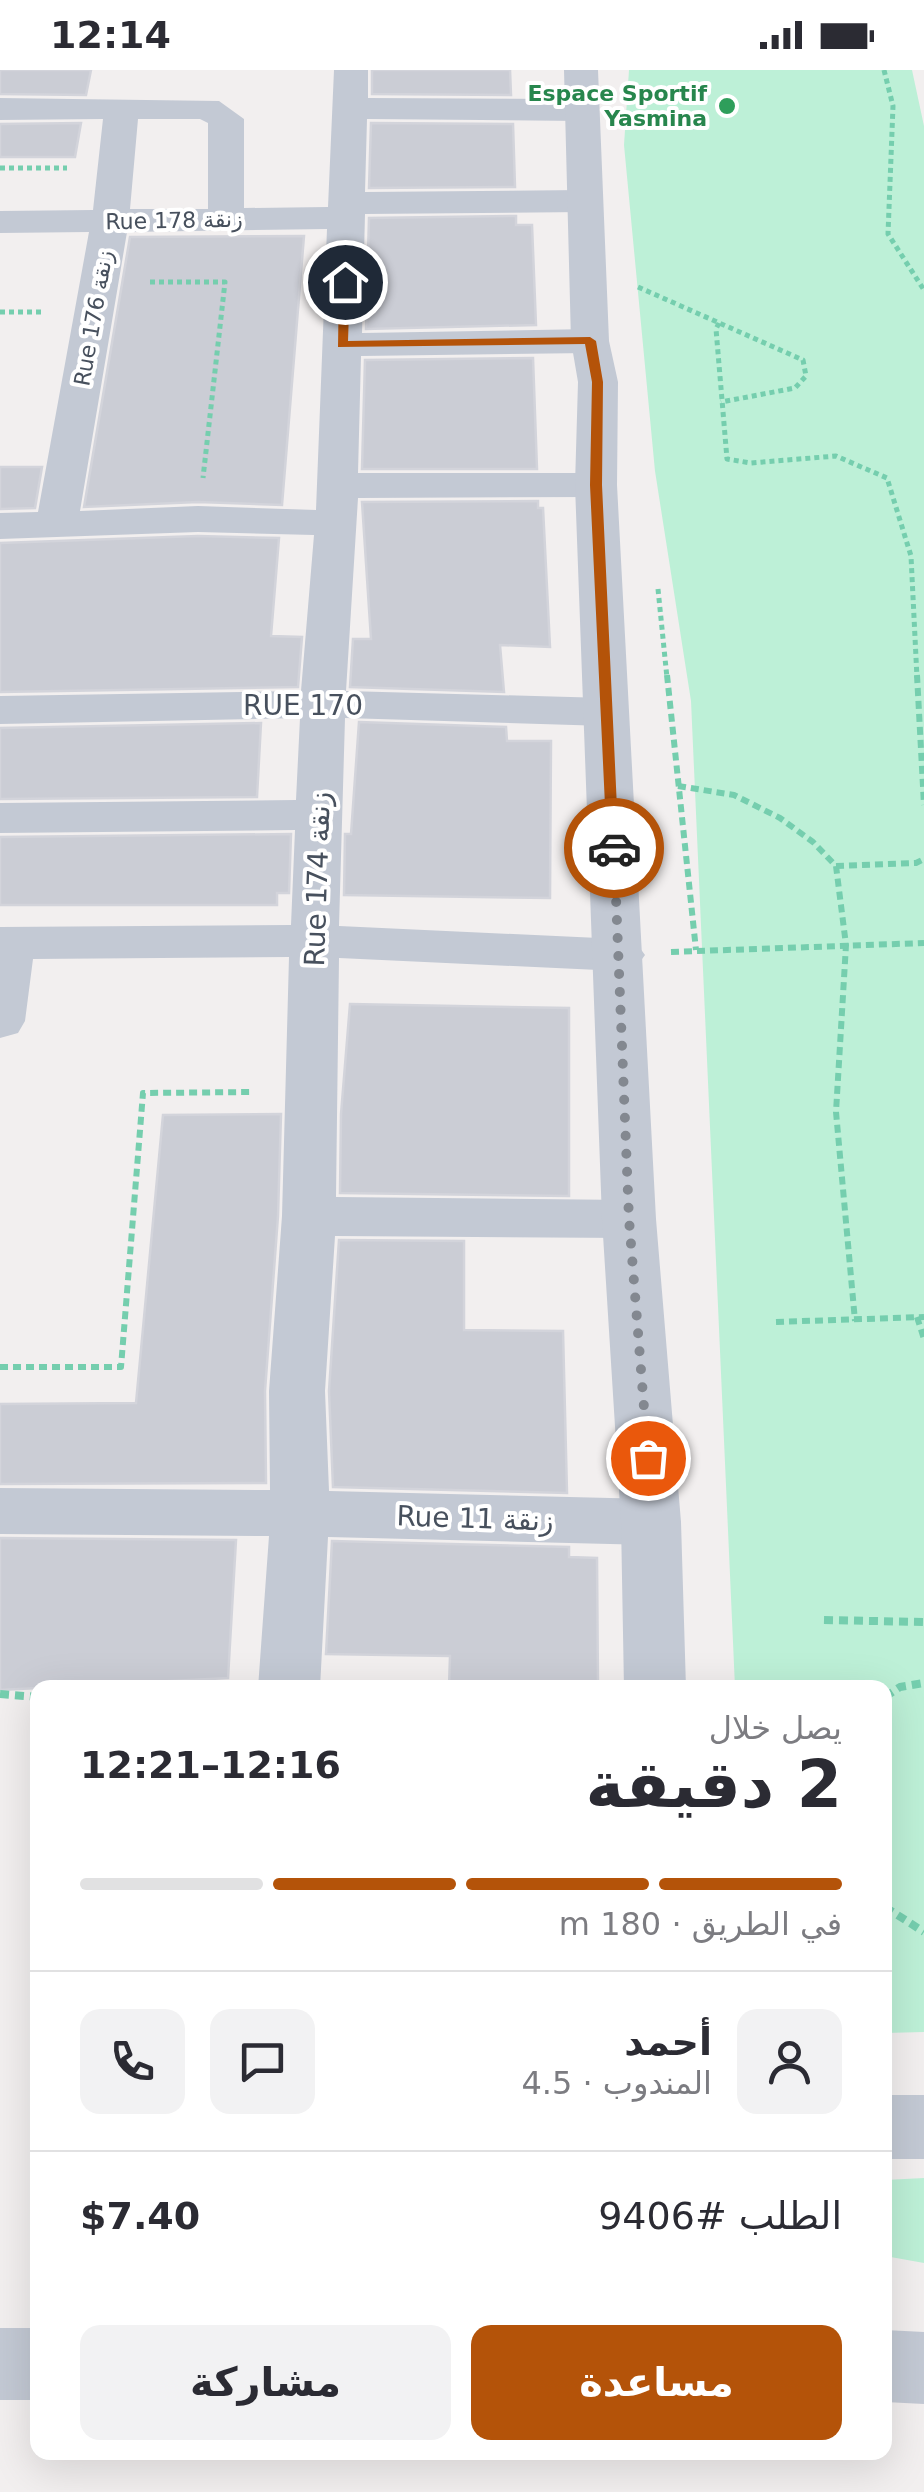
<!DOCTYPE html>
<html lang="ar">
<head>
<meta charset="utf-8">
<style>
  :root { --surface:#fff; --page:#f2f2f3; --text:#2b2b33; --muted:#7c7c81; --line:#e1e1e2; --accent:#b45309 }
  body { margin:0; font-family:"DejaVu Sans","Noto Sans Arabic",sans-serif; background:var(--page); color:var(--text); direction:rtl; height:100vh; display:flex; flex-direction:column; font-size:38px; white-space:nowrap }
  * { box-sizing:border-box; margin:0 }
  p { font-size:32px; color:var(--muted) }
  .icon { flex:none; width:55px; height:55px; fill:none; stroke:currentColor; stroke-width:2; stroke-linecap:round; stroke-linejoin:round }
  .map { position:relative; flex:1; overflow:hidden; direction:ltr }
  .side { position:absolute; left:30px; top:1610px; width:862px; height:780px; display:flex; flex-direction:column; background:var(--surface); border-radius:20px; box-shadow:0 10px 40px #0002; direction:rtl }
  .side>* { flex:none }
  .pin { position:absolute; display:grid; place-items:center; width:85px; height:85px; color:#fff; margin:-42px; border:5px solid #fff; border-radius:50%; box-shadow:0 2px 10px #0007 }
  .courier { position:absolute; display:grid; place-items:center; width:100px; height:100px; margin:-50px; border:8px solid #b45309; border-radius:50%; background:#fff; color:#222; box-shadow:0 2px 12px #0007 }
  .overview em { font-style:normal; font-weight:800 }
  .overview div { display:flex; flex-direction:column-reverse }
  .overview { display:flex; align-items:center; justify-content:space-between; height:170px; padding:0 50px }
  h1 { font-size:65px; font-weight:800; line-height:75px }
  .bar { display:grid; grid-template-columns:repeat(4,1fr); gap:15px 10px; align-content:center; height:120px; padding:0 50px }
  .bar i { height:12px; border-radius:8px; background:var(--line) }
  .bar .on { background:var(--accent) }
  .bar p { grid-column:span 4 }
  .line { display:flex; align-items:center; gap:25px; padding:0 50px; border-top:2px solid var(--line) }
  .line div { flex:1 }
  .round { display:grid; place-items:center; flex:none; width:105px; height:105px; border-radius:20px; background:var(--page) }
  .cta { display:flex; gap:20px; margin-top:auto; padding:20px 50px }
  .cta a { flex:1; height:115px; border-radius:20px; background:var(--accent); color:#fff; font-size:40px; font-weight:800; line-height:115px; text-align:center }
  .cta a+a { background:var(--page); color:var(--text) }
  .status { display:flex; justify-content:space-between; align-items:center; height:70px; padding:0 50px; background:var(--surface); direction:ltr }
  .status svg { height:28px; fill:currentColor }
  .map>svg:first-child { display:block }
  .green { fill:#bdf0d7 }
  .building { fill:#cbcdd5; stroke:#d3d4db; stroke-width:2.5 }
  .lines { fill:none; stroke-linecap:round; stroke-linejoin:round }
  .path-far2 { stroke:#75ceae; stroke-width:5; stroke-dasharray:5 4; stroke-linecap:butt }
  .path-far1 { stroke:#75ceae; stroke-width:6; stroke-dasharray:8 5; stroke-linecap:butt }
  .path { stroke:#75ceae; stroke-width:8; stroke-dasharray:9 6; stroke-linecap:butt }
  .minor { fill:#c3c9d4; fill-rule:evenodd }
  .tertiary { fill:#c3c9d4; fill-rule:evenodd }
  .route { fill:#b45309 }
  .done { stroke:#838890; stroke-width:10; stroke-dasharray:0 18 }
  .leisure-dot { fill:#2e9e5b; stroke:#fff; stroke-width:4 }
  .labels { text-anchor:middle; stroke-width:8; stroke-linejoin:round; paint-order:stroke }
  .far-leisure-label { font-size:22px; font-weight:bold; fill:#27864d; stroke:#fff; text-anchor:end }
  .far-street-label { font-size:22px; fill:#47505d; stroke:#fff }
  .street-label { font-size:28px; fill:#47505d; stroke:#fff }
</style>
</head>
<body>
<div class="status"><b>12:14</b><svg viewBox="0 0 49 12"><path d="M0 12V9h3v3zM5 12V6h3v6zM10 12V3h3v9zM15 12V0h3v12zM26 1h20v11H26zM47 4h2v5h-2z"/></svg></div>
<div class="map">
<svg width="924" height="2422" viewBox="0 0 924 2422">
  <rect width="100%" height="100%" fill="#f2efef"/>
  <g class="green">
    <polygon points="629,0 912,0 924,56 924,1962 885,1963 885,1618 735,1617 691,631 655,401 624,75"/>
    <polygon points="924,2108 924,2193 885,2186 885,2110"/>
  </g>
  <g class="building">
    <polygon points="0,0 91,0 86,25 0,24"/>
    <polygon points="372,0 510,0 511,25 372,24"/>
    <polygon points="81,53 75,87 0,87 0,54"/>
    <polygon points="371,53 513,54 515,117 369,118"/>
    <polygon points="516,146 516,155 532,155 536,255 366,259 369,148"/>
    <polygon points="304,166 282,435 198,432 84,437 130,167"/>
    <polygon points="533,288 537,399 362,399 365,290"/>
    <polygon points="0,397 42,397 35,438 0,439"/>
    <polygon points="538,431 538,438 543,438 550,577 500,575 504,622 350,617 353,569 371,569 362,432"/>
    <polygon points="198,466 279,468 271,566 302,567 298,617 0,622 0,473"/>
    <polygon points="359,652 506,657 507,671 551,671 550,828 344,825 345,764 351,764"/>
    <polygon points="261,653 257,727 0,729 0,658"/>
    <polygon points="291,764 289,823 277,823 277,835 0,835 0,767"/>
    <polygon points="350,934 569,938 569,1126 340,1123 341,1044"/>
    <polygon points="281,1044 278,1146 265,1321 266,1413 0,1414 0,1334 136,1333 163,1045"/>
    <polygon points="339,1170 464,1171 464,1260 563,1261 567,1423 333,1417 329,1321"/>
    <polygon points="0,1468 236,1470 228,1608 0,1620"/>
    <polygon points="332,1471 569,1477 569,1487 597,1488 598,1618 449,1618 450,1586 326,1584"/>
  </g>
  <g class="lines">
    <g class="path-far2">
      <polyline points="884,0 893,36 888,164 924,220"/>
      <polyline points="0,98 67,98"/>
      <polyline points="150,212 225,212 203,408"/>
      <polyline points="638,217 803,290 806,306 795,318 721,332"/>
      <polyline points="0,242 44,242"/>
      <polyline points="719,253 716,259 727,389 751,393 836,386 887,408 911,486 917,608"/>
      <polyline points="658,519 667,608"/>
    </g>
    <g class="path-far1">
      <polyline points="667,605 696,880"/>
      <polyline points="917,605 924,735"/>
      <polyline points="678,716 734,725 780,748 813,772 836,796 846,875 836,1042 855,1251"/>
      <polyline points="836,796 916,793 924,789"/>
      <polyline points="671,882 924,873"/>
      <polyline points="917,1247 924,1269"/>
      <polyline points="776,1252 924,1247"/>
      <polyline points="0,1297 121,1297 143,1023 253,1022"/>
    </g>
    <g class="path">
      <polyline points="824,1550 924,1552"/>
      <polyline points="0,1624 38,1627"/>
      <polyline points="885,1627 900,1617 924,1613"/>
      <polyline points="885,1837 924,1862"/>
    </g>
    <path class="minor" d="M334,0H368V28L581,29L593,33L599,40L593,47L581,51L367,49L365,122L584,120L597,123L602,131L597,139L584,142L365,144L362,263L590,259L604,263L609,271L604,279L590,283L361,286L358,403H596L611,406L617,415L611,424L596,427L358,428L346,621L606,628L622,632L629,642L622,652L606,656L345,648L339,856L620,869L637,874L645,885L637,896L620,901L339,888L336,1127L629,1130L648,1135L656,1149L648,1163L629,1168L335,1166L325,1321L329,1421L651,1429L672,1436L681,1452L672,1468L651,1475L328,1467L320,1618H258L269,1466L0,1464V1418L270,1420L269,1321L282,1146L289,887L33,889L25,951L18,963L0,968V857L291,855L295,760L0,763V733L296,730L300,648L0,654V626L301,621L314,465L198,462L0,469V443L38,442L89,162L0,163V141L93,140L103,49L0,50V28L219,31L244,49V138L328,137ZM138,49H200L208,53V139H130ZM327,159L316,440L198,436L80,441L127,162Z"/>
    <g class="tertiary">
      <polygon points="564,0 598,0 609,271 618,312 617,415 656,1149 681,1452 686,1618 624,1618 621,1452 602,1149 575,415 578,312 571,271"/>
      <rect x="885" y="2025" width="39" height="64"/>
      <rect x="0" y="2258" width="38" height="72"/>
      <polygon points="885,2260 924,2262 924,2334 885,2332"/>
    </g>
  </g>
  <polygon class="route" points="345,208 350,212 348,271 590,267 596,271 603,312 602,415 619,781 607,778 590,415 592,312 585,274 338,277 339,212"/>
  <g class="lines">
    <polyline class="done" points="614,778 629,1149 648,1388"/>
  </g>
  <circle class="leisure-dot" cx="727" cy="36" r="10"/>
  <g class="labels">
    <g class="far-leisure-label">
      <text x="707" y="31">Espace Sportif<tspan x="707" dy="25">Yasmina</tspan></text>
    </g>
    <g class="far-street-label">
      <text transform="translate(174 150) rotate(-1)" y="8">Rue 178 زنقة</text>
      <text transform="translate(93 248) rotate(-80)" y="8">Rue 176 زنقة</text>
    </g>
    <g class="street-label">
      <text x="303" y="645">RUE 170</text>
      <text transform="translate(317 809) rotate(-88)" y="10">Rue 174 زنقة</text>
      <text transform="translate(475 1448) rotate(2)" y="10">Rue 11 زنقة</text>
    </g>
  </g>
</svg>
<div class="pin" style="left:648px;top:1388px;background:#ea580c"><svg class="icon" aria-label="bag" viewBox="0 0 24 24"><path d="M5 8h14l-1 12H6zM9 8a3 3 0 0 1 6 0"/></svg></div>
<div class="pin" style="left:345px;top:212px;background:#1f2937"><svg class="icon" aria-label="home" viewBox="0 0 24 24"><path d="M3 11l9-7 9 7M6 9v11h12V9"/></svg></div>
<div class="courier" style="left:614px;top:778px"><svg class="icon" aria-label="car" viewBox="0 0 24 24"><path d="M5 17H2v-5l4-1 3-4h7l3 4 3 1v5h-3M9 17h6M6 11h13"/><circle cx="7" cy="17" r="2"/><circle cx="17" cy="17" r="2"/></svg></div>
<section class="side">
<div class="overview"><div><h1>2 دقيقة</h1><p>يصل خلال</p></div><em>12:16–12:21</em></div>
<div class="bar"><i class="on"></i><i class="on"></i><i class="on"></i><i></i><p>في الطريق · 180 m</p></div>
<div class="line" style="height:180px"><a class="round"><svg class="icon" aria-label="person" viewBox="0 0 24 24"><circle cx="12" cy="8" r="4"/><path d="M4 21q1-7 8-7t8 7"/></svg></a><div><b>أحمد</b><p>المندوب · 4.5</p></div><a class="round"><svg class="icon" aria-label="chat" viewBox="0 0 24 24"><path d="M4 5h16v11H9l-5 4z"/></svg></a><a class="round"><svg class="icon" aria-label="phone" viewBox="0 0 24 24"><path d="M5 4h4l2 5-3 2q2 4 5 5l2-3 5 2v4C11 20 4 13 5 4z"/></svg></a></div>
<div class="line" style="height:130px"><div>الطلب #9406</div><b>$7.40</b></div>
<div class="cta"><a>مساعدة</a><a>مشاركة</a></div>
</section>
</div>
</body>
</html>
